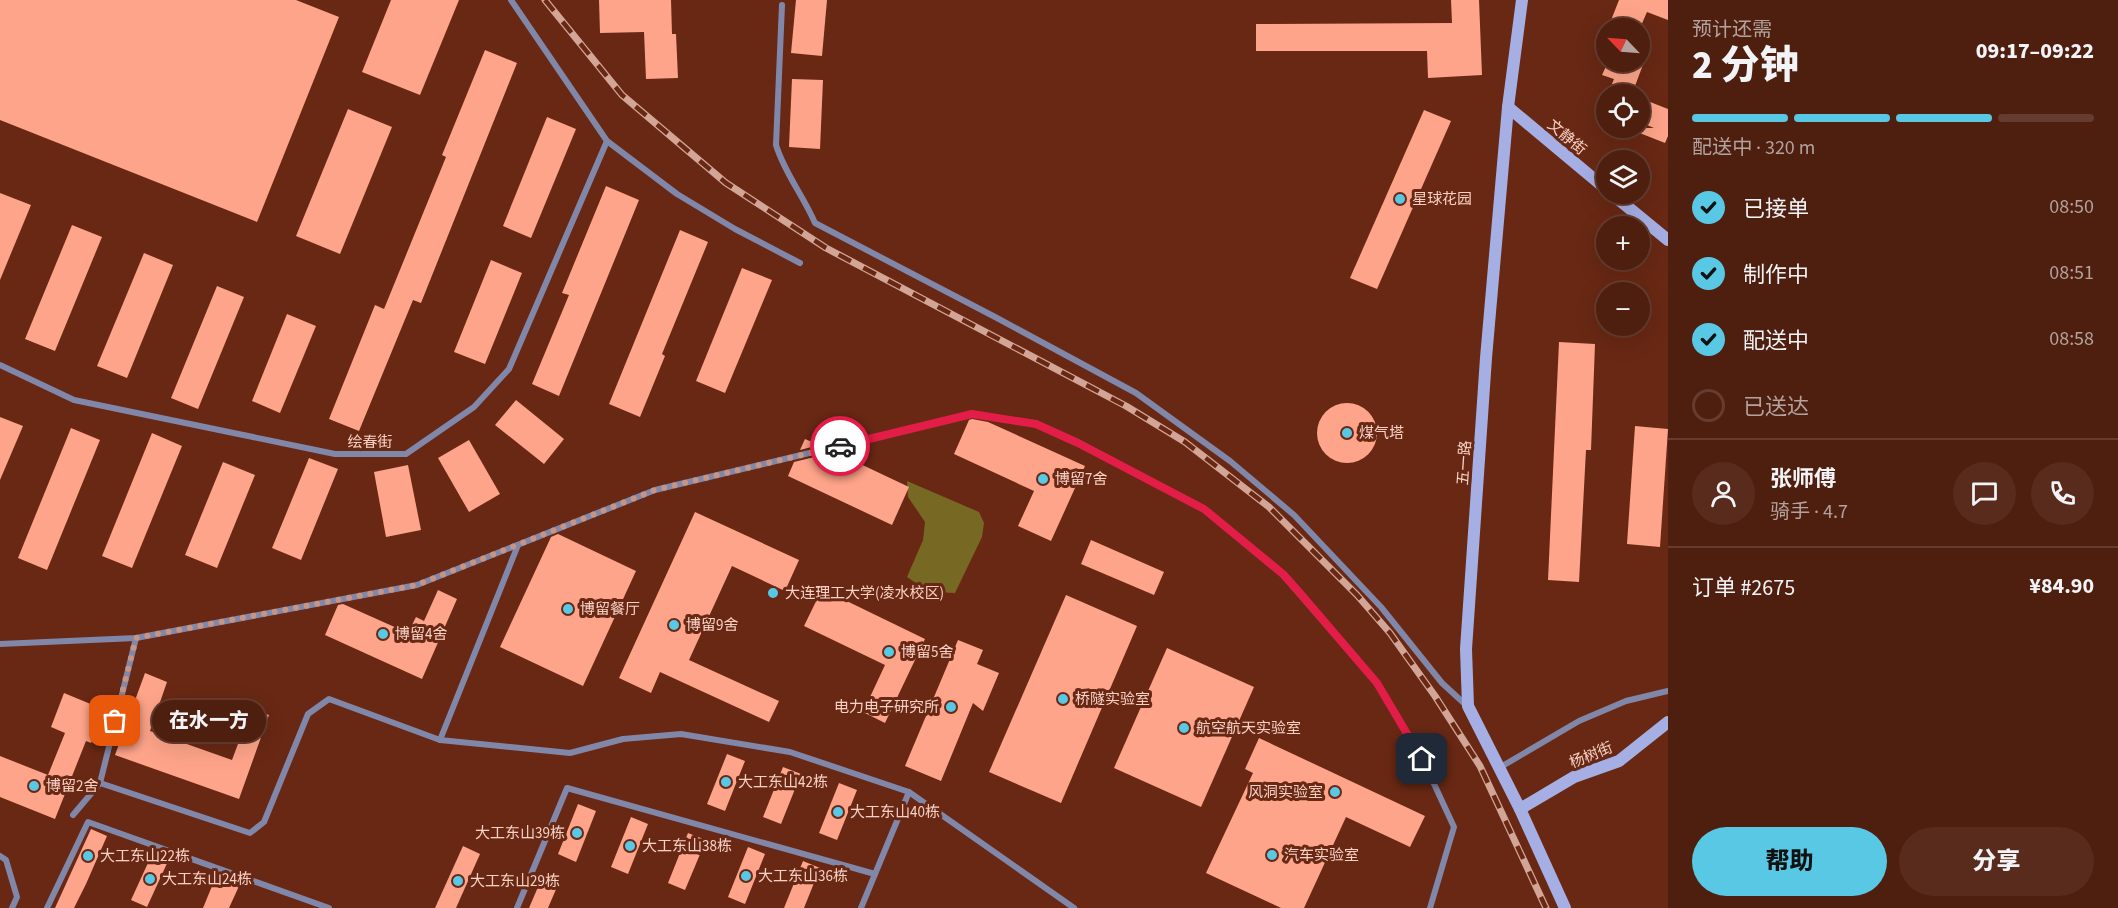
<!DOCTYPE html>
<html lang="zh">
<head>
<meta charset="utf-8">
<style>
  :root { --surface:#4e1e0f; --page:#582b1d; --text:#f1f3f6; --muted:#b3a29e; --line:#653c2f; --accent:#59c8e5 }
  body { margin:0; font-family:"Source Sans 3","Noto Sans SC",sans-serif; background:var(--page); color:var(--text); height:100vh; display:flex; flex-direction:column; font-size:22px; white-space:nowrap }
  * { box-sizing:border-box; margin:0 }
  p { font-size:20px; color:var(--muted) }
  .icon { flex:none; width:33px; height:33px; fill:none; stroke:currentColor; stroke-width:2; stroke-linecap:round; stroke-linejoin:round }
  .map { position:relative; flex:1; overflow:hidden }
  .drawer { display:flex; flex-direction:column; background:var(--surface); width:450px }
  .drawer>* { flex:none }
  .needle { width:39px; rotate:295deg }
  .fabs { position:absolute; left:1596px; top:18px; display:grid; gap:12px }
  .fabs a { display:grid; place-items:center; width:54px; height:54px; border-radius:50%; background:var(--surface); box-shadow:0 6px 24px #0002,0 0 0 2px var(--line); font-size:30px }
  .pin { position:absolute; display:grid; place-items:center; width:51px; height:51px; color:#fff; margin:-26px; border-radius:12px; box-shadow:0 3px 9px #0006 }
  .courier { position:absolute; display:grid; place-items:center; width:60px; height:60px; margin:-30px; border:4px solid #e11d48; border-radius:50%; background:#fff; color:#222; box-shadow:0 2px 8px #0007 }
  .bubble { position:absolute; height:42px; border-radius:21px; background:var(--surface); box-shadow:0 6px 24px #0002,0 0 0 2px var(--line); font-size:20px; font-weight:800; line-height:42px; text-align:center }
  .summary em { font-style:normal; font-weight:800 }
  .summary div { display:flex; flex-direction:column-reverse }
  .summary { display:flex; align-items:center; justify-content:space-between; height:102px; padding:0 24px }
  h1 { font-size:39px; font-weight:800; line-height:45px }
  .bar { display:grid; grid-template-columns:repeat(4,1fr); gap:9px 6px; align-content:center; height:72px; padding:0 24px }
  .bar i { height:8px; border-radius:4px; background:var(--line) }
  .bar .current { background:var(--accent) }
  .bar p { grid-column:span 4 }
  .line { display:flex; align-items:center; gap:15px; padding:0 24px; border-top:2px solid var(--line) }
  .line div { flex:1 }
  .round { display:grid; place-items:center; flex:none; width:63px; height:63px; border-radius:32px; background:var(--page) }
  ol { padding:0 24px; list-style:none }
  li { display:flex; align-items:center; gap:18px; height:66px }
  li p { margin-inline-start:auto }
  li .icon { padding:6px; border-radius:50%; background:var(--accent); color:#111; stroke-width:4 }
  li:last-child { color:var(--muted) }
  li i { width:33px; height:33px; border:3px solid var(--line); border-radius:50% }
  .primary-button { display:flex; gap:12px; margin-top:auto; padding:12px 24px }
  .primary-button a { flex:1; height:69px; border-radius:36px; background:var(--accent); color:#111; font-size:24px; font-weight:800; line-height:69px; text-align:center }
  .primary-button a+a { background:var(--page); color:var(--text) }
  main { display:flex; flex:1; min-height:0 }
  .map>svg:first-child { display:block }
  .green { fill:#776924 }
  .building { fill:#fea48a }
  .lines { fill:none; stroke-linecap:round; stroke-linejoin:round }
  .street { stroke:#8187a9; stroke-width:6 }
  .secondary { stroke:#a6afe4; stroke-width:12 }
  .rail-casing { stroke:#d3a597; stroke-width:7 }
  .rail { stroke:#682814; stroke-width:4.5; stroke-dasharray:14; stroke-linecap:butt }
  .done { stroke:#c69586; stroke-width:6; stroke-dasharray:0 10.8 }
  .route { stroke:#e11d48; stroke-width:8 }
  .poi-dot { fill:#59c8e5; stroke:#682814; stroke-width:2 }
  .labels { text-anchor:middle; stroke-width:6; stroke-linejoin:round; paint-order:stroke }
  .street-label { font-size:15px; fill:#f8d0c4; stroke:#682814 }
  .poi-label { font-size:15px; fill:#f8d0c4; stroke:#682814; text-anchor:start }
</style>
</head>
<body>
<main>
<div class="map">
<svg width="1668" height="908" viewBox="0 0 1668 908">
  <rect width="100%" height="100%" fill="#682814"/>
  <path class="green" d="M907,481L979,512L984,523L982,537L955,593C939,593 920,587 907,577L923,540L925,522L908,497Z"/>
  <g class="building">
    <polygon points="0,0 296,0 339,17 257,222 0,120"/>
    <polygon points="391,0 459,0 420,95 362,72"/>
    <polygon points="599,0 671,0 672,34 676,34 678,78 646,79 644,32 600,33"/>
    <polygon points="796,0 827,0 822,56 791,53"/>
    <polygon points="1451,0 1479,0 1482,75 1428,78 1427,51 1256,51 1256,24 1452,23"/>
    <polygon points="1619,0 1668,0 1668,20 1647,12 1640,28 1608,28"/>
    <polygon points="485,50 517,63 421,303 413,300 359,431 329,419 375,305 384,309 446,157 442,155"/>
    <polygon points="1608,62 1644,62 1632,94 1608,94 1614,79 1602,75"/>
    <polygon points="792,79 823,80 820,149 789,147"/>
    <polygon points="1640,98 1668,109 1668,136 1665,143 1627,128 1654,128 1640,122"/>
    <polygon points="348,109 392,127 340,254 296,236"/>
    <polygon points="1424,110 1451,121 1377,289 1350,278"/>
    <polygon points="547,117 576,129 531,238 503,226"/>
    <polygon points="606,186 639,200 559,396 532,384 569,295 562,293"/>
    <polygon points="0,193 31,205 0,280"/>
    <polygon points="72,225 102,237 55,351 25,339"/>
    <polygon points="680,230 708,242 662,354 665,356 640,417 609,404"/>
    <polygon points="144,253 173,265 127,378 97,366"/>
    <polygon points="491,260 522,273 485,364 454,352"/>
    <polygon points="742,268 772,280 725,393 696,381"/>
    <polygon points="217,286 244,297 198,409 171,398"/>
    <polygon points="287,314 316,326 280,413 252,401"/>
    <polygon points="1559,342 1595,344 1591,450 1586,450 1579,582 1548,580"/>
    <polygon points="516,400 564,439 544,464 495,425"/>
    <circle cx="1347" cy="433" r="30"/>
    <polygon points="0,417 23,426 0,480"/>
    <polygon points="972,419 988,422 1085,466 1051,541 1018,526 1034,491 954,454 969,420"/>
    <polygon points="1635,426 1668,429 1660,547 1627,544"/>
    <polygon points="71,428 100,440 47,570 18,558"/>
    <polygon points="152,433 182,446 132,568 102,556"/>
    <polygon points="805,439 819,445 800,450"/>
    <polygon points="469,440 500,494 469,512 438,458"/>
    <polygon points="835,452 909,487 892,525 788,476 794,462"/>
    <polygon points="309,458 338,469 301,560 272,548"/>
    <polygon points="223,462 255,475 217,568 185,555"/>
    <polygon points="408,465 421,530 386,537 374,472"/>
    <polygon points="695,512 799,560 785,591 732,566 689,660 779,701 769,722 660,672 651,693 619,678"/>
    <polygon points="558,534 636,571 583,686 500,647 551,537"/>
    <polygon points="1091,540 1164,572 1154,595 1081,564"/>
    <polygon points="822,589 925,639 885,723 863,712 885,665 804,626"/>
    <polygon points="438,590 457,599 422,679 325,635 338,605 343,604 408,633 416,617 424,621"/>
    <polygon points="1066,595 1137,626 1061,803 989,772"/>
    <polygon points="958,640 983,650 977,664 999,673 983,711 973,703 941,781 905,766"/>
    <polygon points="1167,648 1254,687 1201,807 1114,768"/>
    <polygon points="145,673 167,682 150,731 232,760 251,709 269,715 239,799 115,755"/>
    <polygon points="64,693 105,710 91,743 86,741 55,819 0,797 0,756 48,775 65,733 51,727"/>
    <polygon points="1259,738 1425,816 1410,847 1346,817 1304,908 1281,908 1206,873 1253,773 1245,769"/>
    <polygon points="727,754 745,761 725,811 707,804"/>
    <polygon points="783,767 801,774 781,824 763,817"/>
    <polygon points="839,783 857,790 837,840 819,833"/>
    <polygon points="578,804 596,811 576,862 558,854"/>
    <polygon points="631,817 648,824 628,874 611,867"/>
    <polygon points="91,829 107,836 86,884 74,908 55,908"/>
    <polygon points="688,833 706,840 685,890 668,883"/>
    <polygon points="463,846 480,854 456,908 435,908"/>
    <polygon points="748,847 765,854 745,904 728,897"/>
    <polygon points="153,852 169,859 147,907 131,900"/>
    <polygon points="803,861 820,868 804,908 784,908"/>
    <polygon points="217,874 240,884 229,908 203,908"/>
    <polygon points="541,880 557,887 548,908 529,908"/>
  </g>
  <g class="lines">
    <g class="street">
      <polyline points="511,0 607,141 677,194 735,229 800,263"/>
      <path d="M782,5L776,145C785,174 803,195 815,223L997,318L1136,393L1230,461L1294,515L1381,607L1442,683L1467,706"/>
      <polyline points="0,365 74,400 335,454 406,454 474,407 509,369 607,141"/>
      <polyline points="0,644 136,638 417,585 655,490 972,414 985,416 1036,424 1079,443 1204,509 1283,575 1377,683 1422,758 1454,827 1430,908"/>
      <polyline points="440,740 518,545"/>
      <polyline points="1499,768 1579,721 1626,701 1668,691"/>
      <polyline points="100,783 136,638"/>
      <polyline points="73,815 100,783 250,833 264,822 308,714 329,699 440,740 570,753 623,739 681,734 790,752 909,792"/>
      <polyline points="0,856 6,860 17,897 12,908"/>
      <polyline points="47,908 88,822 329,908"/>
      <polyline points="517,908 567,788 875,874"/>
      <polyline points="861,908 909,792 1074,908"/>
    </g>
    <g class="secondary">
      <polyline points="1522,0 1508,107 1486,358 1466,649 1468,706 1520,809 1565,908"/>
      <polyline points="1508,107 1606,189"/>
      <polyline points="1612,194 1668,240"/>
      <polyline points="1520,809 1574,777 1619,761 1668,722"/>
    </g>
    <g class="rail-casing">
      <polyline id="rail" points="545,0 622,95 726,183 826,248 1126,406 1185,442 1269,507 1357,595 1390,633 1435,696 1480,766 1546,908"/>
    </g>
    <use href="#rail" class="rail"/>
  </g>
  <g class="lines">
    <polyline class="done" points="115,721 136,638 417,585 655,490 840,446"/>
    <polyline class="route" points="840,446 972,414 1036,424 1078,443 1204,509 1283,574 1299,592 1377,683 1422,759"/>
  </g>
  <g class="poi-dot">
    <circle cx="1400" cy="199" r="6"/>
    <circle cx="1347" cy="433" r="6"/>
    <circle cx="1043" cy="479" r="6"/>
    <circle cx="773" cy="593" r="6"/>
    <circle cx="568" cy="609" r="6"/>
    <circle cx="674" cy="625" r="6"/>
    <circle cx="383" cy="634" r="6"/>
    <circle cx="889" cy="652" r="6"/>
    <circle cx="1063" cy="699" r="6"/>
    <circle cx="951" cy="707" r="6"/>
    <circle cx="1184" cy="728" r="6"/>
    <circle cx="726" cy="782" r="6"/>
    <circle cx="34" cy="786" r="6"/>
    <circle cx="1335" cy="792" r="6"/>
    <circle cx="838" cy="812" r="6"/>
    <circle cx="577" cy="833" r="6"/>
    <circle cx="630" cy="846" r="6"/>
    <circle cx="1272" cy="855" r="6"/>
    <circle cx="88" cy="856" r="6"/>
    <circle cx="746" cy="876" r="6"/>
    <circle cx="150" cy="879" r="6"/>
    <circle cx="458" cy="881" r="6"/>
  </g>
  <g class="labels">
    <g class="street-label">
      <text transform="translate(1567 137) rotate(40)" y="5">文静街</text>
      <text x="370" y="447">绘春街</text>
      <text transform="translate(1464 463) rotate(-86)" y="5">五一路</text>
      <text transform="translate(1591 755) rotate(-22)" y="5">杨树街</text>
    </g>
    <g class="poi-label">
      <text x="1412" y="204">星球花园</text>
      <text x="1359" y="438">煤气塔</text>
      <text x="1055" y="484">博留7舍</text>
      <text x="785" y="598">大连理工大学(凌水校区)</text>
      <text x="580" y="614">博留餐厅</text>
      <text x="686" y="630">博留9舍</text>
      <text x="395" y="639">博留4舍</text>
      <text x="901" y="657">博留5舍</text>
      <text x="1075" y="704">桥隧实验室</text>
      <text x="939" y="712" text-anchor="end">电力电子研究所</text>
      <text x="1196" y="733">航空航天实验室</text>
      <text x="738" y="787">大工东山42栋</text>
      <text x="46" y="791">博留2舍</text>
      <text x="1323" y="797" text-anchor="end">风洞实验室</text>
      <text x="850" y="817">大工东山40栋</text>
      <text x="565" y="838" text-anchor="end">大工东山39栋</text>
      <text x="642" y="851">大工东山38栋</text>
      <text x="1284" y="860">汽车实验室</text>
      <text x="100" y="861">大工东山22栋</text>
      <text x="758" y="881">大工东山36栋</text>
      <text x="162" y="884">大工东山24栋</text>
      <text x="470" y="886">大工东山29栋</text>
    </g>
  </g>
</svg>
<div class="fabs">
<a><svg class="needle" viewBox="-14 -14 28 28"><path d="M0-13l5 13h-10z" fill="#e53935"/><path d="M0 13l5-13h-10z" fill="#b3a29e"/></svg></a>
<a><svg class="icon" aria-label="locate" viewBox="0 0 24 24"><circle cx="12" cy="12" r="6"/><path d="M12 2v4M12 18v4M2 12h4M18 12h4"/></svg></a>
<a><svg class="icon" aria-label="layers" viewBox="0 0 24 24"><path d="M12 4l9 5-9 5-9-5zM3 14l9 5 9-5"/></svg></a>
<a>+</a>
<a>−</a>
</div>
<div class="pin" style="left:115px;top:721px;background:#ea580c"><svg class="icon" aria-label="bag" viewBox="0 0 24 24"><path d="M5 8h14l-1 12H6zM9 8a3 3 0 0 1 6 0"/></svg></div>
<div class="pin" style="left:1422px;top:759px;background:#1f2937"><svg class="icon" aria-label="home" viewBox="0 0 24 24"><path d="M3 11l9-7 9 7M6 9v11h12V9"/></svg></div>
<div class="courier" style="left:840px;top:446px"><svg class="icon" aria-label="car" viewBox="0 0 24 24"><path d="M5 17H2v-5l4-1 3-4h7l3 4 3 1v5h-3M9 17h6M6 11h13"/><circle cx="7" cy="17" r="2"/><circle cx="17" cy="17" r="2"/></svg></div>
<div class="bubble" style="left:152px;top:700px;width:114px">在水一方</div>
</div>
<section class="drawer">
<div class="summary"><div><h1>2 分钟</h1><p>预计还需</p></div><em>09:17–09:22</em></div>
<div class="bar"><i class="current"></i><i class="current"></i><i class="current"></i><i></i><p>配送中 · 320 m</p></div>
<ol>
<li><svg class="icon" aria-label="check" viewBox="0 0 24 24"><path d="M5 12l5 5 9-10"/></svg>已接单<p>08:50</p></li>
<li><svg class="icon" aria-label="check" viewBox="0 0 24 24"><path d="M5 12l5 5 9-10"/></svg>制作中<p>08:51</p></li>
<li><svg class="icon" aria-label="check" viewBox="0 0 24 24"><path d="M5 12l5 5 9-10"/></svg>配送中<p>08:58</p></li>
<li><i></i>已送达</li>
</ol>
<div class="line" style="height:108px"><a class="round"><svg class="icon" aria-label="person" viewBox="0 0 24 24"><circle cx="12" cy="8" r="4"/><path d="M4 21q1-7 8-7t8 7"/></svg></a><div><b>张师傅</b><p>骑手 · 4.7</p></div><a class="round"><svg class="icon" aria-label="chat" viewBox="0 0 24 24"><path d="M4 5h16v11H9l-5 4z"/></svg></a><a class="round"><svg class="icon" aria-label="phone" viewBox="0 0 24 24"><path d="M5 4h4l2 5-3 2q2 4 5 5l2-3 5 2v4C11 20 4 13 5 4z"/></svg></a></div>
<div class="line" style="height:78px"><div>订单 #2675</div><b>¥84.90</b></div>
<div class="primary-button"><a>帮助</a><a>分享</a></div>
</section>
</main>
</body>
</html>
